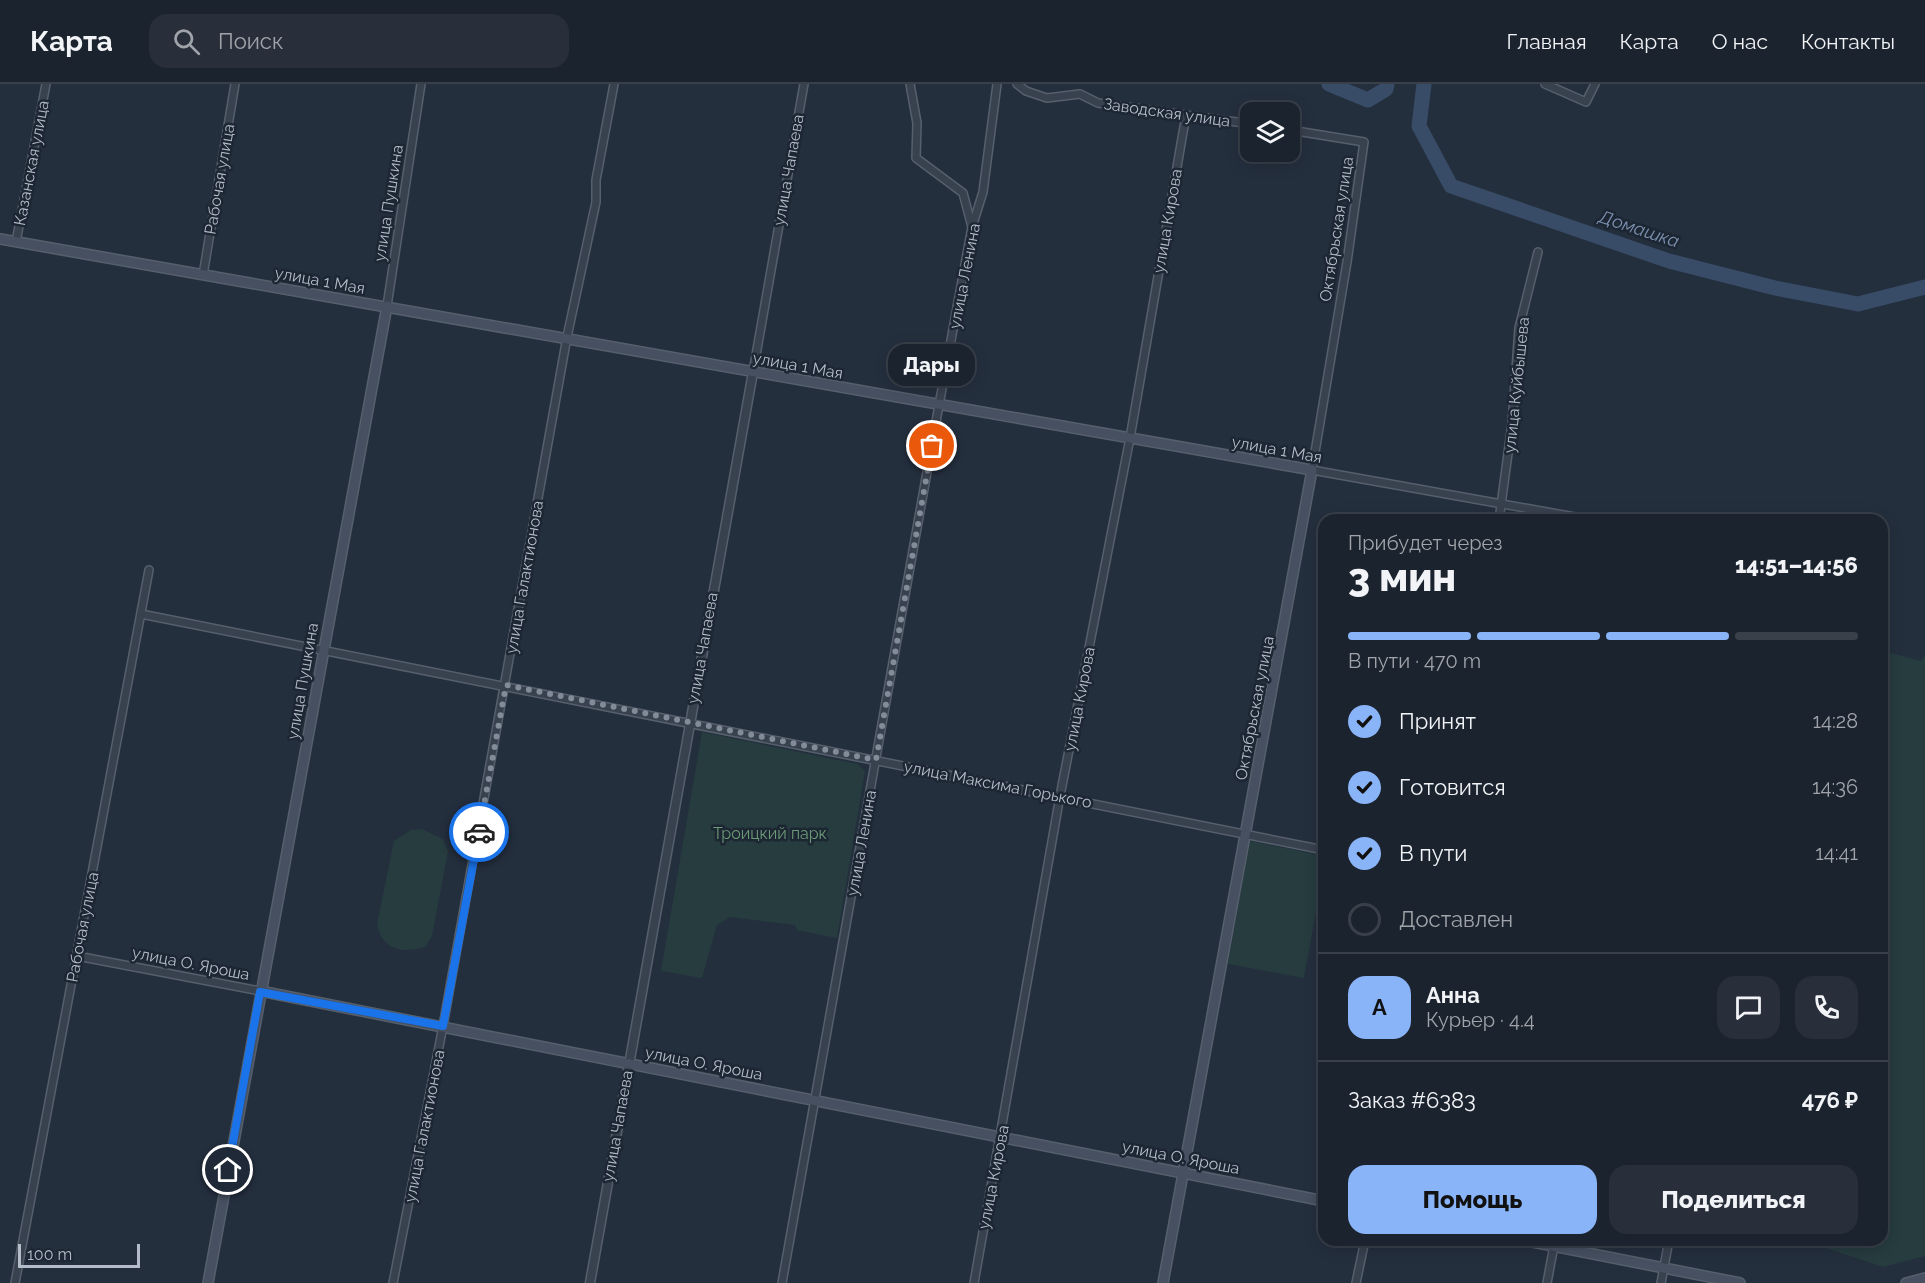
<!DOCTYPE html>
<html lang="ru">
<head>
<meta charset="utf-8">
<style>
  :root { --surface:#1b232e; --page:#282f3a; --text:#f1f3f6; --muted:#a0a4aa; --line:#39404a; --accent:#8ab4f8 }
  body { margin:0; font-family:Raleway,sans-serif; background:var(--page); color:var(--text); height:100vh; display:flex; flex-direction:column; font-size:22px; white-space:nowrap }
  * { box-sizing:border-box; margin:0 }
  p { font-size:20px; color:var(--muted) }
  .icon { flex:none; width:33px; height:33px; fill:none; stroke:currentColor; stroke-width:2; stroke-linecap:round; stroke-linejoin:round }
  .map { position:relative; flex:1; overflow:hidden }
  .drawer { position:absolute; left:1318px; top:430px; width:570px; height:732px; display:flex; flex-direction:column; background:var(--surface); border-radius:18px; box-shadow:0 3px 15px #0003,0 0 0 2px var(--line) }
  .drawer>* { flex:none }
  .tools { position:absolute; left:1240px; top:18px; display:grid; gap:12px }
  .tools a { display:grid; place-items:center; width:60px; height:60px; border-radius:12px; background:var(--surface); box-shadow:0 3px 15px #0003,0 0 0 2px var(--line); font-size:30px }
  .scale { position:absolute; left:18px; bottom:15px; width:122px; box-sizing:border-box; padding-left:6px; border:3px solid #b4bcc9; border-top:0; font-size:16px; line-height:21px; white-space:nowrap; color:#b4bcc9; -webkit-text-stroke:4px #1d2633; paint-order:stroke }
  .pin { position:absolute; display:grid; place-items:center; width:51px; height:51px; color:#fff; margin:-26px; border:3px solid #fff; border-radius:50%; box-shadow:0 2px 6px #0007 }
  .courier { position:absolute; display:grid; place-items:center; width:60px; height:60px; margin:-30px; border:4px solid #1a73e8; border-radius:50%; background:#fff; color:#222; box-shadow:0 2px 8px #0007 }
  .bubble { position:absolute; height:42px; border-radius:18px; background:var(--surface); box-shadow:0 3px 15px #0003,0 0 0 2px var(--line); font-size:20px; font-weight:800; line-height:42px; text-align:center }
  .headline em { font-style:normal; font-weight:800 }
  .headline div { display:flex; flex-direction:column-reverse }
  .headline { display:flex; align-items:center; justify-content:space-between; height:102px; padding:0 30px }
  h1 { font-size:39px; font-weight:800; line-height:45px }
  .bar { display:grid; grid-template-columns:repeat(4,1fr); gap:9px 6px; align-content:center; height:72px; padding:0 30px }
  .bar i { height:8px; border-radius:4px; background:var(--line) }
  .bar .on { background:var(--accent) }
  .bar p { grid-column:span 4 }
  .line { display:flex; align-items:center; gap:15px; padding:0 30px; border-top:2px solid var(--line) }
  .line div { flex:1 }
  .round { display:grid; place-items:center; flex:none; width:63px; height:63px; border-radius:18px; background:var(--page) }
  ol { padding:0 30px; list-style:none }
  li { display:flex; align-items:center; gap:18px; height:66px }
  li p { margin-inline-start:auto }
  li .icon { padding:6px; border-radius:50%; background:var(--accent); color:#111; stroke-width:4 }
  li:last-child { color:var(--muted) }
  li i { width:33px; height:33px; border:3px solid var(--line); border-radius:50% }
  .primary-button { display:flex; gap:12px; margin-top:auto; padding:12px 30px }
  .primary-button a { flex:1; height:69px; border-radius:18px; background:var(--accent); color:#111; font-size:24px; font-weight:800; line-height:69px; text-align:center }
  .primary-button a+a { background:var(--page); color:var(--text) }
  header { display:flex; align-items:center; gap:36px; box-sizing:border-box; height:84px; padding:0 30px; background:var(--surface); border-bottom:2px solid var(--line) }
  header strong { font-size:28px }
  nav { display:flex; gap:33px; margin-inline-start:auto; font-size:21px }
  .search { width:420px; height:54px; background:var(--page); display:flex; align-items:center; gap:15px; box-sizing:border-box; padding:0 21px; border-radius:18px; color:var(--muted); font-size:22px }
  .map>svg:first-child { display:block }
  .green { fill:#263c3f }
  .lines { fill:none; stroke-linecap:round; stroke-linejoin:round }
  .river { stroke:#394c67; stroke-width:15 }
  .minor-casing { stroke:#565f6c; stroke-width:10 }
  .tertiary-casing { stroke:#565f6c; stroke-width:11 }
  .secondary-casing { stroke:#565f6c; stroke-width:12 }
  .minor { stroke:#38414e; stroke-width:7 }
  .tertiary { stroke:#38414e; stroke-width:8 }
  .secondary { stroke:#465061; stroke-width:9 }
  .done { stroke:#828b98; stroke-width:6; stroke-dasharray:0 10.8 }
  .route { stroke:#1a73e8; stroke-width:8 }
  .labels { text-anchor:middle; stroke-width:5; stroke-linejoin:round; paint-order:stroke }
  .street-label { font-size:16px; fill:#b4bcc9; stroke:#1d2633 }
  .park-label { font-size:16px; fill:#6b9a76; stroke:#1d2633 }
  .water-label { font-size:18px; font-style:italic; fill:#7c92b1; stroke:#1d2633 }
</style>
</head>
<body>
<header>
<strong>Карта</strong>
<div class="search"><svg class="icon" aria-label="search" viewBox="0 0 24 24"><circle cx="10" cy="10" r="6"/><path d="M15 15l6 6"/></svg>Поиск</div>
<nav><a>Главная</a><a>Карта</a><a>О нас</a><a>Контакты</a></nav>
</header>
<div class="map">
<svg width="1925" height="1199" viewBox="0 0 1925 1199">
  <rect width="100%" height="100%" fill="#242f3e"/>
  <g class="green">
    <polygon points="1883,567 1921,577 1925,571 1925,1172 1883,1183 1808,1158 1788,1164 1761,1157 1882,1156"/>
    <polygon points="702,648 857,680 865,687 837,854 797,846 795,841 730,833 717,841 702,894 661,887"/>
    <path d="M422,745L443,755L448,767L432,852L425,863C402,870 382,866 377,840L394,757L411,746Z"/>
    <polygon points="1250,757 1324,772 1324,785 1304,894 1228,880"/>
  </g>
  <g class="lines">
    <g class="river">
      <polyline points="1329,0 1368,16 1386,5 1387,0"/>
      <polyline points="1424,0 1419,42 1451,102 1669,177 1775,204 1858,220 1925,203"/>
    </g>
    <g class="minor-casing">
      <g id="minor">
        <polyline points="910,0 917,39 916,74 963,109 972,143"/>
        <polyline points="1017,0 1026,7 1047,14 1080,10 1098,19 1251,40"/>
        <polyline points="1545,0 1586,18 1595,0"/>
        <polyline points="1290,46 1364,58 1347,178 1312,386 1592,436"/>
        <polyline points="16,158 46,0"/>
        <polyline points="203,191 235,0"/>
        <polyline points="387,222 421,0"/>
        <polyline points="753,288 804,0"/>
        <polyline points="1499,436 1512,340 1519,244 1538,168"/>
        <polyline points="141,530 1324,766"/>
        <polyline points="77,872 260,907"/>
        <polyline points="15,1199 149,486"/>
        <polyline points="393,1199 443,942 567,253 596,118 596,96 614,0"/>
        <polyline points="782,1199 939,321 972,143 983,108 997,0"/>
        <polyline points="974,1199 1060,712 1130,354 1186,31"/>
        <polyline points="1356,1199 1365,1156"/>
        <polyline points="1547,1199 1555,1156"/>
        <polyline points="1661,1199 1669,1156"/>
      </g>
    </g>
    <g class="tertiary-casing">
      <polyline id="tertiary" points="590,1199 753,288"/>
    </g>
    <g class="secondary-casing">
      <g id="secondary">
        <polyline points="0,155 1312,386 1163,1199"/>
        <polyline points="260,907 1324,1117"/>
        <polyline points="1522,1156 1740,1199"/>
        <polyline points="208,1199 387,222"/>
        <polyline points="1906,1199 1925,1194"/>
      </g>
    </g>
    <use href="#minor" class="minor"/>
    <use href="#tertiary" class="tertiary"/>
    <use href="#secondary" class="secondary"/>
  </g>
  <g class="lines">
    <polyline class="done" points="479,748 506,601 876,676 932,362"/>
    <polyline class="route" points="228,1086 260,908 443,942 479,748"/>
  </g>
  <g class="labels">
    <g class="street-label">
      <text transform="translate(1167 28) rotate(8)" y="6">Заводская улица</text>
      <text transform="translate(31 79) rotate(-79)" y="6">Казанская улица</text>
      <text transform="translate(788 86) rotate(-80)" y="6">улица Чапаева</text>
      <text transform="translate(219 95) rotate(-80)" y="6">Рабочая улица</text>
      <text transform="translate(388 119) rotate(-81)" y="6">улица Пушкина</text>
      <text transform="translate(1167 137) rotate(-80)" y="6">улица Кирова</text>
      <text transform="translate(1336 145) rotate(-81)" y="6">Октябрьская улица</text>
      <text transform="translate(964 192) rotate(-79)" y="6">улица Ленина</text>
      <text transform="translate(320 196) rotate(10)" y="6">улица 1 Мая</text>
      <text transform="translate(798 281) rotate(10)" y="6">улица 1 Мая</text>
      <text transform="translate(1516 301) rotate(-84)" y="6">улица Куйбышева</text>
      <text transform="translate(1277 365) rotate(10)" y="6">улица 1 Мая</text>
      <text transform="translate(524 493) rotate(-80)" y="6">улица Галактионова</text>
      <text transform="translate(702 564) rotate(-80)" y="6">улица Чапаева</text>
      <text transform="translate(302 597) rotate(-80)" y="6">улица Пушкина</text>
      <text transform="translate(1079 615) rotate(-79)" y="6">улица Кирова</text>
      <text transform="translate(1254 624) rotate(-79)" y="6">Октябрьская улица</text>
      <text transform="translate(998 700) rotate(11)" y="6">улица Максима Горького</text>
      <text transform="translate(861 759) rotate(-80)" y="6">улица Ленина</text>
      <text transform="translate(82 843) rotate(-79)" y="6">Рабочая улица</text>
      <text transform="translate(191 879) rotate(11)" y="6">улица О. Яроша</text>
      <text transform="translate(704 979) rotate(11)" y="6">улица О. Яроша</text>
      <text transform="translate(424 1042) rotate(-79)" y="6">улица Галактионова</text>
      <text transform="translate(617 1042) rotate(-80)" y="6">улица Чапаева</text>
      <text transform="translate(1181 1073) rotate(11)" y="6">улица О. Яроша</text>
      <text transform="translate(993 1093) rotate(-79)" y="6">улица Кирова</text>
    </g>
    <g class="park-label">
      <text x="770" y="755">Троицкий парк</text>
    </g>
    <g class="water-label">
      <text transform="translate(1639 145) rotate(18)" y="6">Домашка</text>
    </g>
  </g>
</svg>
<div class="tools">
<a><svg class="icon" aria-label="layers" viewBox="0 0 24 24"><path d="M12 4l9 5-9 5-9-5zM3 14l9 5 9-5"/></svg></a>
</div>
<div class="scale">100 m</div>
<div class="pin" style="left:932px;top:362px;background:#ea580c"><svg class="icon" aria-label="bag" viewBox="0 0 24 24"><path d="M5 8h14l-1 12H6zM9 8a3 3 0 0 1 6 0"/></svg></div>
<div class="pin" style="left:228px;top:1086px;background:#1f2937"><svg class="icon" aria-label="home" viewBox="0 0 24 24"><path d="M3 11l9-7 9 7M6 9v11h12V9"/></svg></div>
<div class="courier" style="left:479px;top:748px"><svg class="icon" aria-label="car" viewBox="0 0 24 24"><path d="M5 17H2v-5l4-1 3-4h7l3 4 3 1v5h-3M9 17h6M6 11h13"/><circle cx="7" cy="17" r="2"/><circle cx="17" cy="17" r="2"/></svg></div>
<div class="bubble" style="left:888px;top:260px;width:87px">Дары</div>
<section class="drawer">
<div class="headline"><div><h1>3 мин</h1><p>Прибудет через</p></div><em>14:51–14:56</em></div>
<div class="bar"><i class="on"></i><i class="on"></i><i class="on"></i><i></i><p>В пути · 470 m</p></div>
<ol>
<li><svg class="icon" aria-label="check" viewBox="0 0 24 24"><path d="M5 12l5 5 9-10"/></svg>Принят<p>14:28</p></li>
<li><svg class="icon" aria-label="check" viewBox="0 0 24 24"><path d="M5 12l5 5 9-10"/></svg>Готовится<p>14:36</p></li>
<li><svg class="icon" aria-label="check" viewBox="0 0 24 24"><path d="M5 12l5 5 9-10"/></svg>В пути<p>14:41</p></li>
<li><i></i>Доставлен</li>
</ol>
<div class="line" style="height:108px"><b class="round" style="background:var(--accent);color:#111">А</b><div><b>Анна</b><p>Курьер · 4.4</p></div><a class="round"><svg class="icon" aria-label="chat" viewBox="0 0 24 24"><path d="M4 5h16v11H9l-5 4z"/></svg></a><a class="round"><svg class="icon" aria-label="phone" viewBox="0 0 24 24"><path d="M5 4h4l2 5-3 2q2 4 5 5l2-3 5 2v4C11 20 4 13 5 4z"/></svg></a></div>
<div class="line" style="height:78px"><div>Заказ #6383</div><b>476 ₽</b></div>
<div class="primary-button"><a>Помощь</a><a>Поделиться</a></div>
</section>
</div>
</body>
</html>
